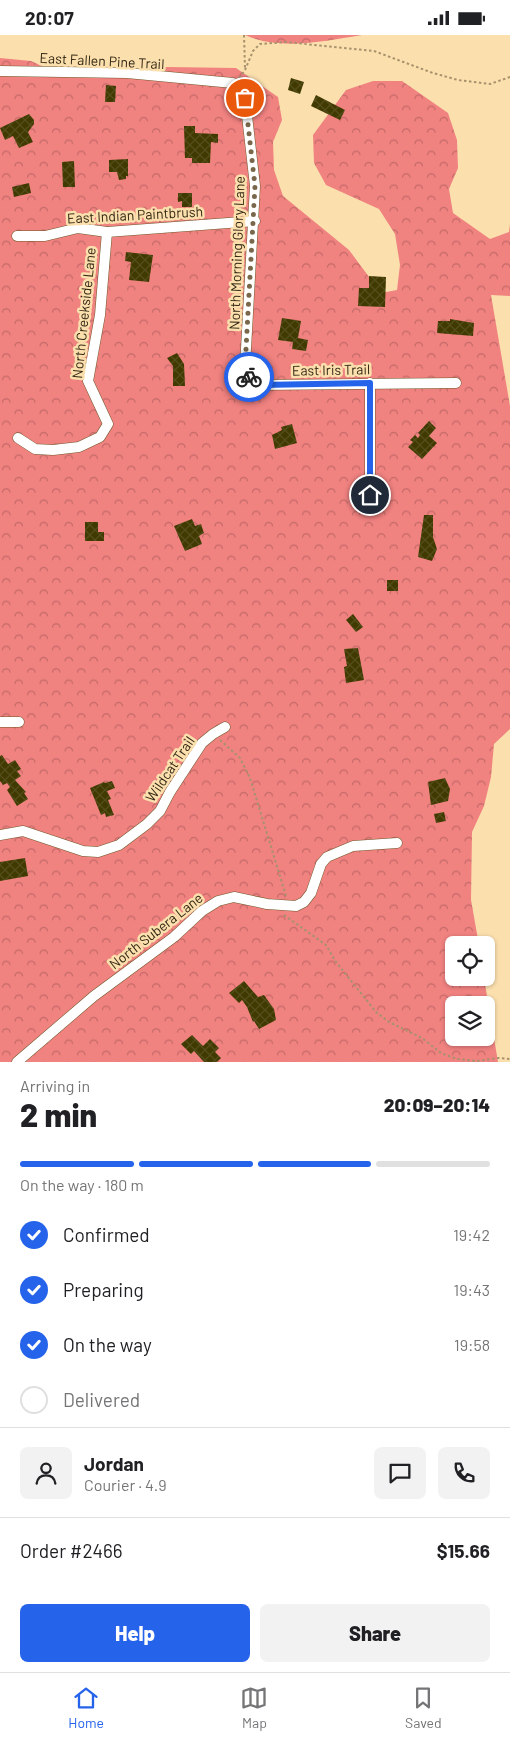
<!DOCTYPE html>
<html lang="en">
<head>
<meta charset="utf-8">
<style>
  :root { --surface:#fff; --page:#f2f2f2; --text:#202124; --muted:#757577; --line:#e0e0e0; --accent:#2563eb }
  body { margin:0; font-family:Barlow,sans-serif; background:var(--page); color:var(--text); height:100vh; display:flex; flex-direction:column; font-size:19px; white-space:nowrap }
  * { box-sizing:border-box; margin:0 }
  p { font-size:16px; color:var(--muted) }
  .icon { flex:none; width:28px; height:28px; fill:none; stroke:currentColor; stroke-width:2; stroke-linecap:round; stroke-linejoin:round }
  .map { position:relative; height:1027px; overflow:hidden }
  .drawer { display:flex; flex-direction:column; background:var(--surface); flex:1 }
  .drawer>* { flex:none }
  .tools { position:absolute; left:445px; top:901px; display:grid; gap:10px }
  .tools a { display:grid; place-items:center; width:50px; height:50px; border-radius:8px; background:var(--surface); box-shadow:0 1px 4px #0004; font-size:25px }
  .pin { position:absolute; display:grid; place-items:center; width:42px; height:42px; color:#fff; margin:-21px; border:2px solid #fff; border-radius:50%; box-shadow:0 1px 5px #0007 }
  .courier { position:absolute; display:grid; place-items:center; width:50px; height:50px; margin:-25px; border:4px solid #2563eb; border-radius:50%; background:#fff; color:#222; box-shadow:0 1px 6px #0007 }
  .overview em { font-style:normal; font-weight:800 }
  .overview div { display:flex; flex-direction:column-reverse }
  .overview { display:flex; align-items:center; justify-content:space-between; height:85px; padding:0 20px }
  h1 { font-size:32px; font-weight:800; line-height:38px }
  .bar { display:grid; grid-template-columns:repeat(4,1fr); gap:8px 5px; align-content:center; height:60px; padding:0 20px }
  .bar i { height:6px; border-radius:4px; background:var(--line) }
  .bar .selected { background:var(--accent) }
  .bar p { grid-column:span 4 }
  .line { display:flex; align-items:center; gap:12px; padding:0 20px; border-top:1px solid var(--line) }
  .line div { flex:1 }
  .round { display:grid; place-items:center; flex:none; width:52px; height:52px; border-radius:8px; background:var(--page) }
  ol { padding:0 20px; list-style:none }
  li { display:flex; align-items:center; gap:15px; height:55px }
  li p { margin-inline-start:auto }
  li .icon { padding:5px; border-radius:50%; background:var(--accent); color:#fff; stroke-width:4 }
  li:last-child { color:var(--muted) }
  li i { width:28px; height:28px; border:2px solid var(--line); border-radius:50% }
  .cta { display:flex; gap:10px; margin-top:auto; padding:10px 20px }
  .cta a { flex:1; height:58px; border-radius:8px; background:var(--accent); color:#fff; font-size:20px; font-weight:800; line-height:58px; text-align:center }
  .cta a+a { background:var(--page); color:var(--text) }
  .status { display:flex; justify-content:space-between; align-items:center; height:35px; padding:0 25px; background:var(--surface); direction:ltr }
  .status svg { height:14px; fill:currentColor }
  .dock { display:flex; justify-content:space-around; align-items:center; height:70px; border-top:1px solid var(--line); background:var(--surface); font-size:14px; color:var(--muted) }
  .dock a { display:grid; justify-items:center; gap:2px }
  .dock .selected { color:var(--accent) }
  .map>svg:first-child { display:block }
  .forest { fill:url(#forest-crowns); fill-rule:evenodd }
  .building { fill:url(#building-cross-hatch) }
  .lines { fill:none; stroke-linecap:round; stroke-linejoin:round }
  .street-casing { stroke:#705829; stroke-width:11 }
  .path { stroke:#a7926d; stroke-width:2; stroke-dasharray:2.5 2.5; stroke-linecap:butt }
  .street { stroke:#fff; stroke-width:10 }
  .done { stroke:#78674a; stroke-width:5; stroke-dasharray:0 9 }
  .route { stroke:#2563eb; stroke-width:6 }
  .labels { text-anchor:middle; stroke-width:5; stroke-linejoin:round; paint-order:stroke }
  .street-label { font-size:14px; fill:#322714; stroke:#fbdfad }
</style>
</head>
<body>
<div class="status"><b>20:07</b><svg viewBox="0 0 49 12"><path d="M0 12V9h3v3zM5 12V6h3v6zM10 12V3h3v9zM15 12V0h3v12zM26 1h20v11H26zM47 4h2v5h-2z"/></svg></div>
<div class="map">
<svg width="510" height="1027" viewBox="0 0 510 1027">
  <defs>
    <pattern id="forest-crowns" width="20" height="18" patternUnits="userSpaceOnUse" patternTransform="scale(1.25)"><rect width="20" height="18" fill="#f08280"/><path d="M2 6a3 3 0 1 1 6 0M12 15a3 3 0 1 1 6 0" fill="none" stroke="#c36a68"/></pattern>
    <pattern id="building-cross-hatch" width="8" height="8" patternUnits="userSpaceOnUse" patternTransform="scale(1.25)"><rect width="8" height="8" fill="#403900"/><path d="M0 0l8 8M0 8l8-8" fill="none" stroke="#544d1c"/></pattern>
  </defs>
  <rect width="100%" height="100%" fill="#fbdfad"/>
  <g class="forest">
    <path d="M245,0H362C325,6 280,16 245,0Z"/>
    <path d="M0,23L31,26L58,38L91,40L167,32L236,33L278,62L282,85L273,107L274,135L283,161L349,215L381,258L397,255L400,230L395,199L379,174L326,150L314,128L313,100L346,55L373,46H402L448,78L457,105L458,133L449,154L453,178L490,204L509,197L510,189V261L491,260L510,371V694L494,709L491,742L484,771L472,797L471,865L479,910H454V942L484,943L498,1027H0ZM454,970H486V1002H454Z"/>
  </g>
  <g class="building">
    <polygon points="291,43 304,47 300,59 288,55"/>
    <polygon points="106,50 116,51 115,67 105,67"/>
    <polygon points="316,60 345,75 340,85 311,71"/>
    <polygon points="29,79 34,85 34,89 28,97 33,107 19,113 13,101 5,105 0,93"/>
    <polygon points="184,91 195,91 195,98 218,99 218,108 211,107 210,128 192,128 192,123 185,123"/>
    <polygon points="128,124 128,141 126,141 126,144 119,145 117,137 109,137 109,125"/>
    <polygon points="74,126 75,152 63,152 62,127"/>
    <polygon points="29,148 31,158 14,162 12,152"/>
    <polygon points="178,158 192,158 192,172 182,172 182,166 178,167"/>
    <polygon points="126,217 153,220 149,247 129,245 131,227 125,226"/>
    <polygon points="369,241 386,242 385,272 358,271 359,253 369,253"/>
    <polygon points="282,283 301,286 298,303 308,305 306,316 292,314 293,307 278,305"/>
    <polygon points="450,284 474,288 473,301 437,298 438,286 450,286"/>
    <polygon points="177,318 184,329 185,351 173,351 173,331 167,323"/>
    <polygon points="429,386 436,393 429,401 437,408 422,424 408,412 413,407 410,405 415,400 418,403 420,400 418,398"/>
    <polygon points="292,389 297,408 275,414 272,400 282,395 281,392"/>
    <polygon points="424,480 433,480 433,502 437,514 432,526 418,522"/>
    <polygon points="192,484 195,491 201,489 204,498 199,501 202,509 185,516 174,491"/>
    <polygon points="85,487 98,487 98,497 104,497 104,506 85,506"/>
    <rect x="387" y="545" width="11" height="11"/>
    <polygon points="353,579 363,592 356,597 346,585"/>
    <polygon points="358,613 364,645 346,648 344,632 347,631 344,614"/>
    <polygon points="2,720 8,729 15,725 21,734 17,736 21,741 15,745 26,757 24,758 28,764 17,771 7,755 10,752 7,748 3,750 0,746 0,721"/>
    <polygon points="445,743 450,754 448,766 431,770 428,747"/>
    <polygon points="112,746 115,753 107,756 111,764 108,765 114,780 106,782 105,778 101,780 90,753 104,747 105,748"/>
    <polygon points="444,777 446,786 436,788 434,779"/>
    <polygon points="25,823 28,841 0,846 0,827"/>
    <polygon points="244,946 258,962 264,960 274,974 276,985 259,994 254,986 253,987 247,972 242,965 239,968 229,958"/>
    <polygon points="192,1000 203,1011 210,1004 219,1013 215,1017 221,1023 217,1027 204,1027 194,1016 191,1019 181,1009"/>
  </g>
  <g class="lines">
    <g class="street-casing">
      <g id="street">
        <polyline points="0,36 127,38 233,48 245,63 255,151 245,332 249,343 261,350 456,348"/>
        <polyline points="17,201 45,201 78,193 107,197 255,186"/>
        <polyline points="18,403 35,414 53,415 79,412 100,402 108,389 88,346 100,280 107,197"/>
        <polyline points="370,460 370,348"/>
        <polyline points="0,687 19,687"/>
        <polyline points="0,800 23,796 83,816 98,817 119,810 147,789 160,776 170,757 202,708 213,699 225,692"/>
        <polyline points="17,1027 94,961 174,902 202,876 218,866 234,862 267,869 296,871 304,867 311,858 321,829 327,822 353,811 397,808"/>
      </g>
    </g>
    <g class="path">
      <polyline points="244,0 245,33"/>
      <polyline points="239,43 245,35 253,16 260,9 286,7 374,16 433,38 458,45 490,49 510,42"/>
      <polyline points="220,705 240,723 250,743 286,861"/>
      <polyline points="284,880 326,910 336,927 376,977 389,987 422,1003 441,1018 457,1024 477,1026 498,1023 510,1024"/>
    </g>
    <use href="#street" class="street"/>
  </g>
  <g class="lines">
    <polyline class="done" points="245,63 255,151 245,332 249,342"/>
    <polyline class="route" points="249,342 261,350 370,348 370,460"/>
  </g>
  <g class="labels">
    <g class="street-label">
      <text transform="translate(102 26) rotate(3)" y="5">East Fallen Pine Trail</text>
      <text transform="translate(135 180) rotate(-3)" y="5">East Indian Paintbrush</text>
      <text transform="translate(237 218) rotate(-88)" y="5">North Morning Glory Lane</text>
      <text transform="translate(84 278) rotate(-84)" y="5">North Creekside Lane</text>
      <text transform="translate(331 335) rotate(-1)" y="5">East Iris Trail</text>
      <text transform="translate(170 734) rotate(-56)" y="5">Wildcat Trail</text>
      <text transform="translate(156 896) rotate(-38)" y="5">North Subera Lane</text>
    </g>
  </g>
</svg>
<div class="tools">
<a><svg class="icon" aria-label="locate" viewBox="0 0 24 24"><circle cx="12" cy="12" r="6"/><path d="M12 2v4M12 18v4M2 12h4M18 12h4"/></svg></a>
<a><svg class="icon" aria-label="layers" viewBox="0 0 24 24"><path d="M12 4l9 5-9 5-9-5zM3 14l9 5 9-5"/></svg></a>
</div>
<div class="pin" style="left:245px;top:63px;background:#ea580c"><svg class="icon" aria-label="bag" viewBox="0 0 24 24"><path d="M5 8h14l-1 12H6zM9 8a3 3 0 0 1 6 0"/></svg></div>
<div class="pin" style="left:370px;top:460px;background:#1f2937"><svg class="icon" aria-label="home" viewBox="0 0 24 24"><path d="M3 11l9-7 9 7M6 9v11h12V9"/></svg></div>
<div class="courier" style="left:249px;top:342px"><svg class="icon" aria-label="bike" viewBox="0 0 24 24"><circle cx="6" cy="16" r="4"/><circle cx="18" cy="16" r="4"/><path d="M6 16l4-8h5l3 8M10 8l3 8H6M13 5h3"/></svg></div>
</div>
<section class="drawer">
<div class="overview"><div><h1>2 min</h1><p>Arriving in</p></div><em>20:09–20:14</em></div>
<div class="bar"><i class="selected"></i><i class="selected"></i><i class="selected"></i><i></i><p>On the way · 180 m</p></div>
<ol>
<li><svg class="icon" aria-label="check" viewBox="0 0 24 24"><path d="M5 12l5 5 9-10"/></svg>Confirmed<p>19:42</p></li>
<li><svg class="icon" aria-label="check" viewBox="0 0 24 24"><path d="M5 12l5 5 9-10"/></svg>Preparing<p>19:43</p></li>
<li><svg class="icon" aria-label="check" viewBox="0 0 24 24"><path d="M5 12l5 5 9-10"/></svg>On the way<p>19:58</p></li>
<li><i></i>Delivered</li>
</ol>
<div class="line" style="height:90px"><a class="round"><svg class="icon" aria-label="person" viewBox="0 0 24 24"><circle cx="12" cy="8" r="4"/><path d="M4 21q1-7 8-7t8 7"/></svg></a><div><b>Jordan</b><p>Courier · 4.9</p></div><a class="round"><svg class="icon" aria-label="chat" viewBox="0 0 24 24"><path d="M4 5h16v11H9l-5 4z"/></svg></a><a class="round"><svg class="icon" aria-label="phone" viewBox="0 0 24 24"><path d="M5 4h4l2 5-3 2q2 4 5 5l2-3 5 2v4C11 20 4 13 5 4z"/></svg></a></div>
<div class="line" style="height:65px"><div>Order #2466</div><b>$15.66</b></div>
<div class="cta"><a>Help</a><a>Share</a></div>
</section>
<nav class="dock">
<a class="selected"><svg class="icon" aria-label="home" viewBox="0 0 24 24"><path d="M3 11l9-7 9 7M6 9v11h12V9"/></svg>Home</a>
<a><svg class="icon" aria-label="map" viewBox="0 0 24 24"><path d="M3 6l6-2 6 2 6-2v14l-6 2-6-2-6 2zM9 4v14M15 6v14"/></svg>Map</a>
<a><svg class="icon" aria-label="saved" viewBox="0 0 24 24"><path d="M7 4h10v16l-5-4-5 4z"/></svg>Saved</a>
</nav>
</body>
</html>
